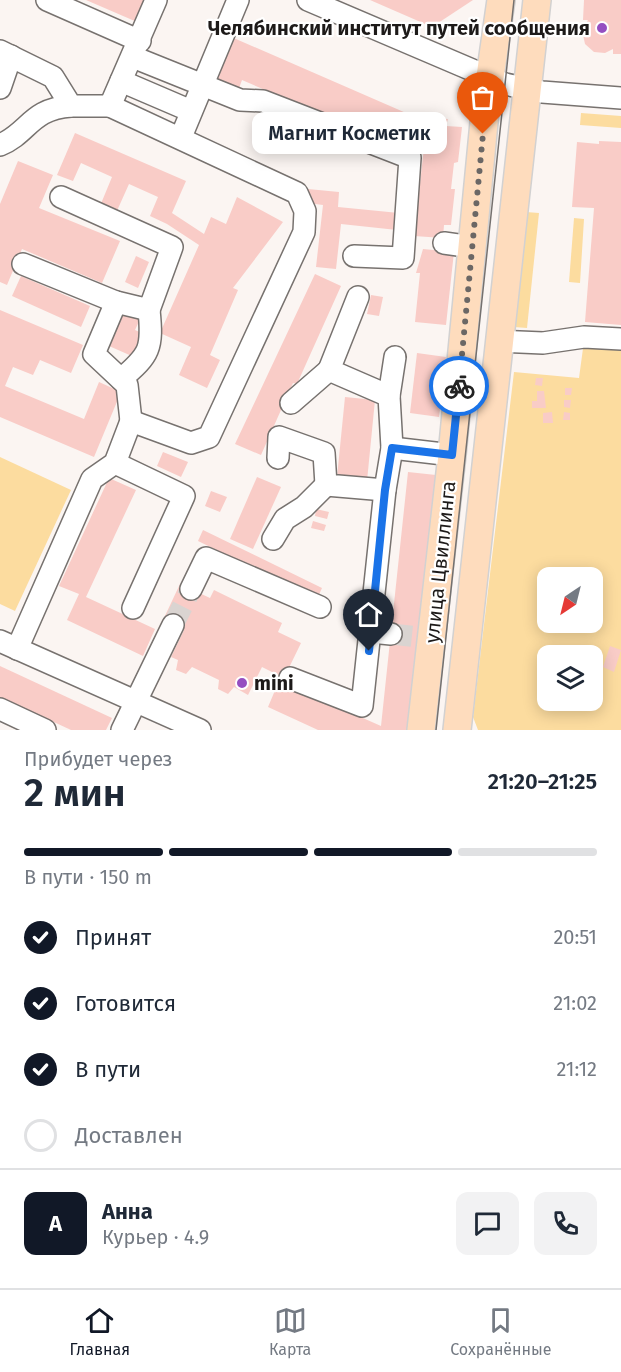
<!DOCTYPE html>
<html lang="ru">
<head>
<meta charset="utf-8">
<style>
  :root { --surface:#fff; --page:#f2f2f3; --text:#1f2937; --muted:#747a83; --line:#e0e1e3; --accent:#111827 }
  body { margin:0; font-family:"Fira Sans",sans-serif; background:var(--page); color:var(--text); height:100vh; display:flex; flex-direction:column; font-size:22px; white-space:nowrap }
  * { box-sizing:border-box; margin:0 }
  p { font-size:20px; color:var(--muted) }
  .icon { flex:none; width:33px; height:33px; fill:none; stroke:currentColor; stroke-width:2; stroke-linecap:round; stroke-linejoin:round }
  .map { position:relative; height:730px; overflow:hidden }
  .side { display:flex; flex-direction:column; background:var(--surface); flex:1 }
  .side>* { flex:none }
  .needle { width:39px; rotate:215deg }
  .buttons { position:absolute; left:537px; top:567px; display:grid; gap:12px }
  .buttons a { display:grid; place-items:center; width:66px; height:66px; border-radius:12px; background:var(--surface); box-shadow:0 3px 15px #0003; font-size:30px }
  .pin { position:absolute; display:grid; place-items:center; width:51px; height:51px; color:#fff; margin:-62px -26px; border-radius:50% 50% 50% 0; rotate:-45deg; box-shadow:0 0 6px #0007 }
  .pin .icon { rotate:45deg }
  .courier { position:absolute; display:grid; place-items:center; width:60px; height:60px; margin:-30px; border:4px solid #1a73e8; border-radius:50%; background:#fff; color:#222; box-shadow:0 2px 8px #0007 }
  .bubble { position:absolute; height:42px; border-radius:12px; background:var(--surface); box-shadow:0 3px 15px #0003; font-size:20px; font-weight:600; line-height:42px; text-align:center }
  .summary em { font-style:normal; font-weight:600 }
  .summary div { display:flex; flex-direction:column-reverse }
  .summary { display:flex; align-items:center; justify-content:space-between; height:102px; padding:0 24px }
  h1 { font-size:39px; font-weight:600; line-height:45px }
  .bar { display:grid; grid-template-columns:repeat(4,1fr); gap:9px 6px; align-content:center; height:72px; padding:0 24px }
  .bar i { height:8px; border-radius:4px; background:var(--line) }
  .bar .current { background:var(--accent) }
  .bar p { grid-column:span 4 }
  .line { display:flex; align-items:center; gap:15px; padding:0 24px; border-top:2px solid var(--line) }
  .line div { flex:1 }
  .round { display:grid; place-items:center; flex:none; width:63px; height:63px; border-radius:12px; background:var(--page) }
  ol { padding:0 24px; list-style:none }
  li { display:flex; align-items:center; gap:18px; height:66px }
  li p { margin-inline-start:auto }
  li .icon { padding:6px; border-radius:50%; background:var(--accent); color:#fff; stroke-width:4 }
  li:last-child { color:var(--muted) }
  li i { width:33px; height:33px; border:3px solid var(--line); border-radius:50% }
  .menu { display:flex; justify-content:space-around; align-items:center; height:84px; border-top:2px solid var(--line); background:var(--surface); font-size:16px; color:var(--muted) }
  .menu a { display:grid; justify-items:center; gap:3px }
  .menu .current { color:var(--accent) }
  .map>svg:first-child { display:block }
  .green { fill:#fcdc9f; fill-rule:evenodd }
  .building { fill:#f9ccc7 }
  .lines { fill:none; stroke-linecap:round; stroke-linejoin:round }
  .minor-tunnel { stroke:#dad4d1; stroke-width:21; stroke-dasharray:21 10; stroke-linecap:butt }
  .minor-casing { stroke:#77726f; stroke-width:24 }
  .major-casing { stroke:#d2d1d1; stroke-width:30 }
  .minor { stroke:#fff; stroke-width:21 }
  .major { stroke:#fedcbd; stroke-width:27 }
  .tram { stroke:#75716f; stroke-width:1.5 }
  .done { stroke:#6b6765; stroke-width:6; stroke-dasharray:0 10.8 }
  .route { stroke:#1a73e8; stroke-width:8 }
  .poi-dot { fill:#954ec1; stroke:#fff; stroke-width:2 }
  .labels { text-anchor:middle; stroke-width:4.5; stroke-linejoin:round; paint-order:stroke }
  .poi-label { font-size:20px; font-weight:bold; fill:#1d1a19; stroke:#fff; text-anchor:end }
  .street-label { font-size:20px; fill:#1d1a19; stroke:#fff }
</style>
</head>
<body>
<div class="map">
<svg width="621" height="730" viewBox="0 0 621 730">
  <rect width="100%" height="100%" fill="#fbf5f2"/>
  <g class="green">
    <polygon points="581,113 621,116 621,128 580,125"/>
    <polygon points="526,212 539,213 527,328 514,327"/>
    <polygon points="574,218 584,219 580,283 569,282"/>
    <path d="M584,341L621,345V730H478L473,717L514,372L579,378ZM548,578H592V622H548ZM548,656H592V700H548Z"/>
    <polygon points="0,457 71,490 15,611 0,604"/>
  </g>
  <g class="building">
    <polygon points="86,0 146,0 137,22"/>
    <polygon points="370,0 473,0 432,27"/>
    <polygon points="584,0 621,0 621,54 613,54 613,49 605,53 594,52 585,44 582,30 588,20 583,20"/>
    <polygon points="229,36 413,116 448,119 446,126 462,127 458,162 454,163 451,189 455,189 451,225 444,225 443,238 414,236 425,139 405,137 402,145 366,130 365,133 242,80 238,91 211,79"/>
    <polygon points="75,133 186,181 172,213 204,234 211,217 226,224 237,197 283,222 233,288 238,290 210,355 220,360 207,388 179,375 191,347 160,333 199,245 167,224 150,216 158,197 129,184 116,213 100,206 112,177 81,163 73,181 57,175"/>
    <polygon points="599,141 621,142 621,325 585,322 594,208 572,207 577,142 599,144"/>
    <polygon points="18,161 53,175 39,208 120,241 102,283 22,249 7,285 0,282 0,204"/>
    <polygon points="308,189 339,192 338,207 399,213 397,230 341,224 336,269 316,267 323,205 307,203"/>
    <polygon points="423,249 454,252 446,325 415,322 420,273 416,273"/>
    <polygon points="136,256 149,262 138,288 125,282"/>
    <polygon points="315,274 341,286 297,384 293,383 261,455 235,444"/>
    <polygon points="21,276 90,306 81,327 12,296"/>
    <polygon points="371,295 383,297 379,316 367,314"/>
    <polygon points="0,310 83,345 71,373 40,360 33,375 13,367 5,386 84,419 99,382 121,392 94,457 0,417"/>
    <polygon points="125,310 141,317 135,330 144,334 134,357 109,346"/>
    <polygon points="417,353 446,357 439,417 410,413"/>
    <polygon points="536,378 543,378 542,386 535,385"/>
    <polygon points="565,388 572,388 571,395 565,395"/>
    <polygon points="537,391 544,391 546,408 532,408 532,401 537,401"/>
    <polygon points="345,397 375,400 367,481 337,477"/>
    <polygon points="564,400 571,400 570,408 564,407"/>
    <polygon points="552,412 553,423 543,423 543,413"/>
    <polygon points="564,412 570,413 570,420 563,420"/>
    <polygon points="163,452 188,462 181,477 157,466"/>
    <polygon points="408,472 436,475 408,730 318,730 268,707 279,681 381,726"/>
    <polygon points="257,477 281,487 253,549 230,539"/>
    <polygon points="109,478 136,490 86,597 155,629 143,656 67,620 79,594 59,586"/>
    <polygon points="211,491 227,497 220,512 205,506"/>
    <polygon points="316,509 329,512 327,519 315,516"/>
    <polygon points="313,521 326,525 324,531 311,528"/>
    <polygon points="203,530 322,588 317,599 198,541"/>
    <polygon points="180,584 210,598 214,590 282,623 278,632 301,643 284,678 262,667 248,695 234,687 228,694 218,689 219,680 192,667 186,674 176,670 178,660 171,657 184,630 163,620"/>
    <polygon points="610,646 621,650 614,672 603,667"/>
    <polygon points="0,666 112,718 106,730 71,730 0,697"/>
  </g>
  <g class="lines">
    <g class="minor-tunnel">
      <polyline points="173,625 191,589"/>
      <polyline points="391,634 419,637"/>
    </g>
    <g class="minor-casing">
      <g id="minor">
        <polyline points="47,0 140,41"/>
        <polyline points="308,0 505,84 542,92 621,98"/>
        <polyline points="0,51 53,77 71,106 110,106 297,193 305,211 304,232 209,437 191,443 131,421 115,463 92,479 17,649"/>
        <polyline points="133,57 240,100 263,101 410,158 403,258 354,256"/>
        <polyline points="121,81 191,111"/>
        <polyline points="0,88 11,56"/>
        <polyline points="110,106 156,0"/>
        <polyline points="181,137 238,0"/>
        <path d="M0,145C29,133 30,109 71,106"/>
        <polyline points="61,197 172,247 149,310 116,302 94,354 127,385 131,421"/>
        <polyline points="444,243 472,247"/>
        <polyline points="23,264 116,302"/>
        <polyline points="498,341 543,343 584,337 621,339"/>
        <path d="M121,379C150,355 153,348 149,310"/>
        <polyline points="389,396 395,357"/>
        <polyline points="291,403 329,370"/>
        <polyline points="392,448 452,455"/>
        <polyline points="278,458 279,437 324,453 326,485 385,490"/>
        <polyline points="115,463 184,496 133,608"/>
        <polyline points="273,539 285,519 304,507 326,485"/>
        <polyline points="191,589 206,558 320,607"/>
        <polyline points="371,632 391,634"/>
        <polyline points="0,641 200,730"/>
        <polyline points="290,678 362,706 385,490 392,448 389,396 329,370 358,297"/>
        <polyline points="0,709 45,730"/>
        <polyline points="122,730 173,625"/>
      </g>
    </g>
    <g class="major-casing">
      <g id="major">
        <polyline points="421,730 452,455 485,112 501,0"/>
        <polyline points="457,730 537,0"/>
      </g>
    </g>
    <use href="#minor" class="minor"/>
    <use href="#major" class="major"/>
    <polyline class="tram" points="436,730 514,0"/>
  </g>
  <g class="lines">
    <polyline class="done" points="459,386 483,134"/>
    <polyline class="route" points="369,651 385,490 392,448 452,455 459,386"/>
  </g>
  <g class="poi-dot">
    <circle cx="602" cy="28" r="6"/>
    <circle cx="242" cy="683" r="6"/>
  </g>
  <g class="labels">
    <g class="poi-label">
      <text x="590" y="35">Челябинский институт путей сообщения</text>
      <text x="254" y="690" text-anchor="start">mini</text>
    </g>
    <g class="street-label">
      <text transform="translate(440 562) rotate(-84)" y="7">улица Цвиллинга</text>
    </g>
  </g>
</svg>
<div class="buttons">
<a><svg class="needle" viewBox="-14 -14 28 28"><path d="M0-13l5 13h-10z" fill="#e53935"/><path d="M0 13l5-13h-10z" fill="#747a83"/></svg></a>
<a><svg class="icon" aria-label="layers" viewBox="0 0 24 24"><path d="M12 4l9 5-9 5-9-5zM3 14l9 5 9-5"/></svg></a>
</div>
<div class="pin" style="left:483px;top:134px;background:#ea580c"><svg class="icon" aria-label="bag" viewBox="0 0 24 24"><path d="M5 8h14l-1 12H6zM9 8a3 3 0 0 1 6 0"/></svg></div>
<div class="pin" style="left:369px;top:651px;background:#1f2937"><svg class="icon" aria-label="home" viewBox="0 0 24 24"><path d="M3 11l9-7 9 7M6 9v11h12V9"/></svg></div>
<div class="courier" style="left:459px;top:386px"><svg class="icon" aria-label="bike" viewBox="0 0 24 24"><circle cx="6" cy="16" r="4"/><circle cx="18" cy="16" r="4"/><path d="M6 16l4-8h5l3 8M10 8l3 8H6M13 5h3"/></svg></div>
<div class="bubble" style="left:252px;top:112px;width:195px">Магнит Косметик</div>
</div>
<section class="side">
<div class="summary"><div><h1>2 мин</h1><p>Прибудет через</p></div><em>21:20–21:25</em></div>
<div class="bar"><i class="current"></i><i class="current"></i><i class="current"></i><i></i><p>В пути · 150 m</p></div>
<ol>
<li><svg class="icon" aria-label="check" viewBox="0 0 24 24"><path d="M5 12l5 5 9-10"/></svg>Принят<p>20:51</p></li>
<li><svg class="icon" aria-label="check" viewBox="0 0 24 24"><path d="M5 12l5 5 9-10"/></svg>Готовится<p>21:02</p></li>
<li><svg class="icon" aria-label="check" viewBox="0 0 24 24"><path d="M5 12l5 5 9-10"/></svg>В пути<p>21:12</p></li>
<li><i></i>Доставлен</li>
</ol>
<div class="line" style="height:108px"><b class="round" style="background:var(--accent);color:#fff">А</b><div><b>Анна</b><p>Курьер · 4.9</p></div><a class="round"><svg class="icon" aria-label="chat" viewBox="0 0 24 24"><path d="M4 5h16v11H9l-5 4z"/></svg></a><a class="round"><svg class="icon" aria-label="phone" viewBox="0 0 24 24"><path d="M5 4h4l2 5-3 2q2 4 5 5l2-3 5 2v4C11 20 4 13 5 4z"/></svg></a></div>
</section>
<nav class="menu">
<a class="current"><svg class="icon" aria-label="home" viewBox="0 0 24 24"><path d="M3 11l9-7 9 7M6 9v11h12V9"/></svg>Главная</a>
<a><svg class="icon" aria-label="map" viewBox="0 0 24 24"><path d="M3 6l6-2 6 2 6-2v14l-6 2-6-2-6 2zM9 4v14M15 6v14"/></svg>Карта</a>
<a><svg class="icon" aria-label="saved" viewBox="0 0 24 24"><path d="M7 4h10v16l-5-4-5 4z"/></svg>Сохранённые</a>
</nav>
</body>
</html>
